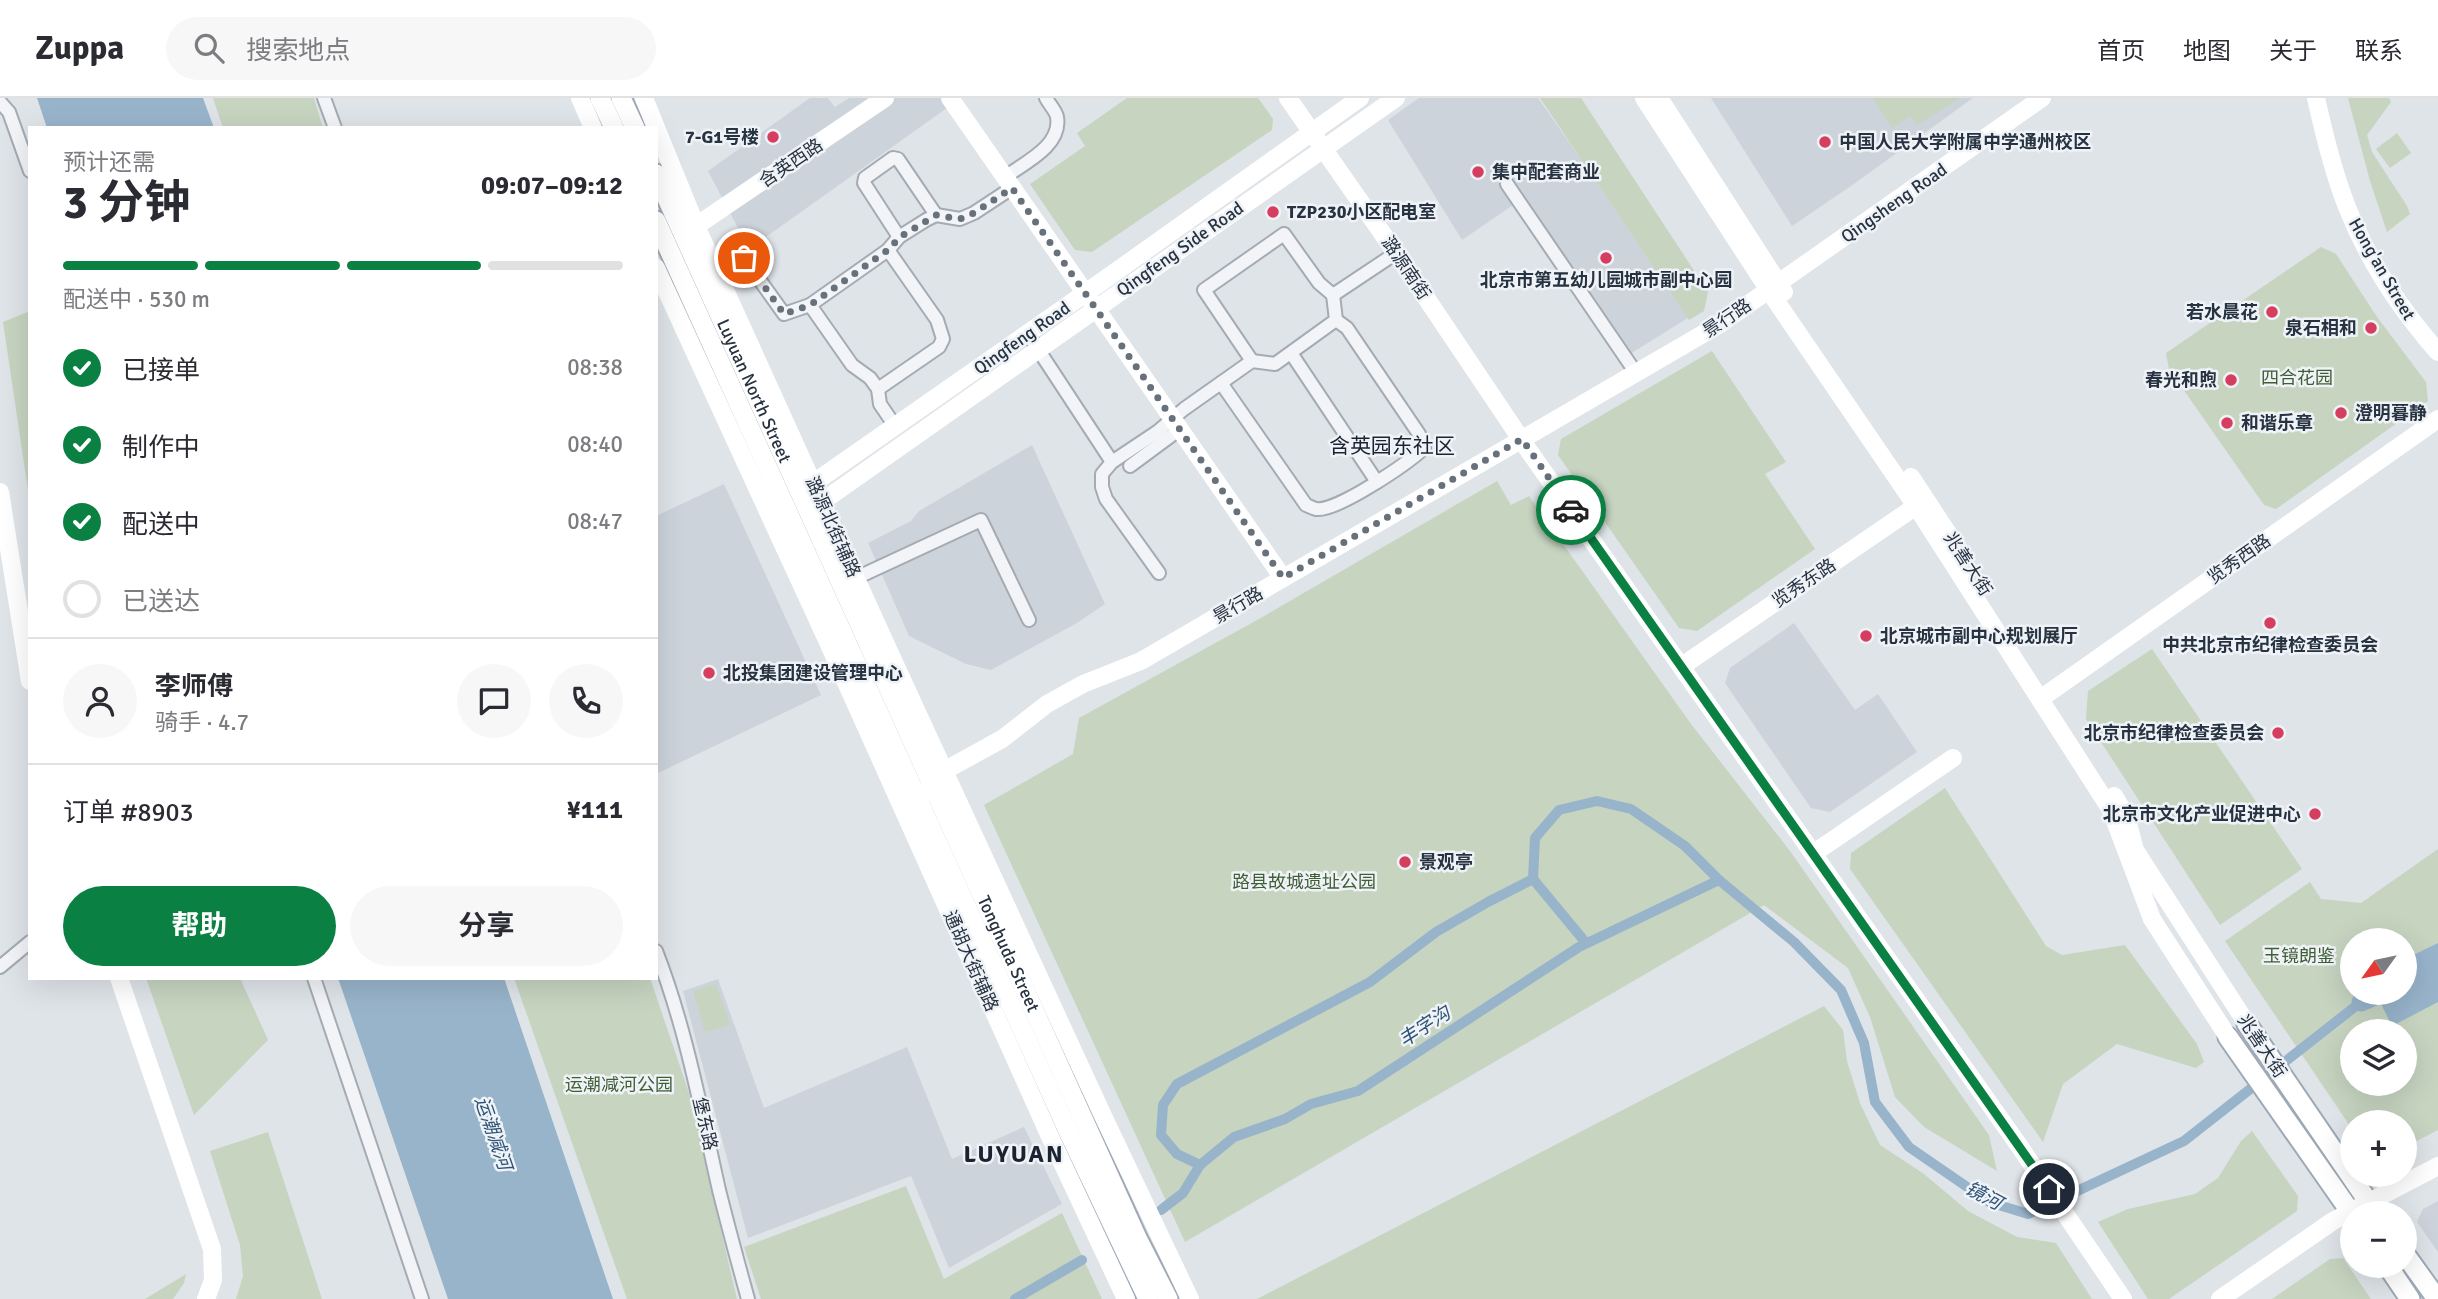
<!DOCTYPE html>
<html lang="zh">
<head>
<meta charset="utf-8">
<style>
  :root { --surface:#fff; --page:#f7f7f7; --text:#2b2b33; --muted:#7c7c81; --line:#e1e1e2; --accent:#0b8043 }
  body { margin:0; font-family:Signika,"Noto Sans SC",sans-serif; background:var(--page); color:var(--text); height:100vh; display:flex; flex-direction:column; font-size:26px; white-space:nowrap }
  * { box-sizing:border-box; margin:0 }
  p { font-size:23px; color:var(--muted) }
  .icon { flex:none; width:38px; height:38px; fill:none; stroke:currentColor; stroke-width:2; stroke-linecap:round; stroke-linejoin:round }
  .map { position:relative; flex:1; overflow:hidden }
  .details { position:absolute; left:28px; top:28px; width:630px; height:854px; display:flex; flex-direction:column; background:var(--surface); border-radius:0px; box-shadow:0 7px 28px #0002 }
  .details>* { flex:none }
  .needle { width:46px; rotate:237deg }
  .buttons { position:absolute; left:2340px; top:830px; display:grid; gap:14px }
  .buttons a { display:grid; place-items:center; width:77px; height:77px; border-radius:50%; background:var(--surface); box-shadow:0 7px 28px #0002; font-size:35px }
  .pin { position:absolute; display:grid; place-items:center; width:60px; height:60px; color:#fff; margin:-30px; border:4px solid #fff; border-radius:50%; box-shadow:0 2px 7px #0007 }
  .courier { position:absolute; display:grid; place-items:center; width:70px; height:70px; margin:-35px; border:5px solid #0b8043; border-radius:50%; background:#fff; color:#222; box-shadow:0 2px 9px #0007 }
  .overview em { font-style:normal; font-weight:700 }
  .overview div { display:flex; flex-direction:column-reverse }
  .overview { display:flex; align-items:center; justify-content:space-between; height:119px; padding:0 35px }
  h1 { font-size:46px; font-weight:700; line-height:52px }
  .bar { display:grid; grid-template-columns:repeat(4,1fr); gap:10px 7px; align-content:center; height:84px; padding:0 35px }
  .bar i { height:9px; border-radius:5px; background:var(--line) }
  .bar .active { background:var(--accent) }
  .bar p { grid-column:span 4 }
  .line { display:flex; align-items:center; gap:18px; padding:0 35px; border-top:2px solid var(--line) }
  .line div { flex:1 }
  .round { display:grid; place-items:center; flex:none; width:74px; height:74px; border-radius:37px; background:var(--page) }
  ol { padding:0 35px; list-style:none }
  li { display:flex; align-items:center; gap:21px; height:77px }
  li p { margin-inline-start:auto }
  li .icon { padding:7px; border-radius:50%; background:var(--accent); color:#fff; stroke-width:4 }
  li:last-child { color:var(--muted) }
  li i { width:38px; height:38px; border:4px solid var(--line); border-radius:50% }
  .primary-button { display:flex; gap:14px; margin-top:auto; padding:14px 35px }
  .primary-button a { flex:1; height:80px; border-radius:42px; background:var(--accent); color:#fff; font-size:28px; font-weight:700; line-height:80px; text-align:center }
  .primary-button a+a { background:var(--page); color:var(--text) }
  header { display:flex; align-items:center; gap:42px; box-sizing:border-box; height:98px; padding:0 35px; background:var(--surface); border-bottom:2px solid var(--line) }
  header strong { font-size:33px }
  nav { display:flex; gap:38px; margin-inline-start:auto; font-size:24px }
  .search { width:490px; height:63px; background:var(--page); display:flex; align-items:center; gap:18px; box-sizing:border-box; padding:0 24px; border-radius:38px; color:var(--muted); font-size:26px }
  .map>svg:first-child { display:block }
  .built { fill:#cdd3db }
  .green { fill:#c6d4c0; fill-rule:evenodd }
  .water { fill:#98b4cb }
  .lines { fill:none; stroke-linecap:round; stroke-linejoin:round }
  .canal { stroke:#98b4cb; stroke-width:10 }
  .river { stroke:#98b4cb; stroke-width:19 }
  .street-casing { stroke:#a4abb3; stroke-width:16 }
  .primary-casing { stroke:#9ea9b6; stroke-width:23 }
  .street { stroke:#f2f4f7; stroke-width:12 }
  .secondary { stroke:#fff; stroke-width:18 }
  .primary { stroke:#fff; stroke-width:19 }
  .done { stroke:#67717c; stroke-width:7; stroke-dasharray:0 12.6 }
  .route { stroke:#0b8043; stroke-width:9 }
  .poi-dot { fill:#d53e5e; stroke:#eff3f7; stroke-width:2.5 }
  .labels { text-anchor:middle; stroke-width:5; stroke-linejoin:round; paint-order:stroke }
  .poi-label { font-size:18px; font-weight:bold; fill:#273341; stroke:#eff3f7; text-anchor:start }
  .street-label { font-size:18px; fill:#273341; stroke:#eff3f7 }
  .park-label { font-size:18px; fill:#3f5e34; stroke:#eff3f7 }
  .water-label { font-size:19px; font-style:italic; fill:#2f5477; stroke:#eff3f7 }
  .quarter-label { font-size:21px; fill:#1a2332; stroke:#eff3f7 }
  .district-label { font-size:24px; font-weight:bold; letter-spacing:2px; fill:#1a2332; stroke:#eff3f7 }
</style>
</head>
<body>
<header>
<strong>Zuppa</strong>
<div class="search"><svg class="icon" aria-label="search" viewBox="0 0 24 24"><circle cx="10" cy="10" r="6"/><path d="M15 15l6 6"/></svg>搜索地点</div>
<nav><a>首页</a><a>地图</a><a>关于</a><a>联系</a></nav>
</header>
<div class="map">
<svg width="2438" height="1201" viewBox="0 0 2438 1201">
  <rect width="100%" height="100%" fill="#dfe4e9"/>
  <g class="built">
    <polygon points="810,0 828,0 835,9 849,0 961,0 749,151 708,73"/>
    <polygon points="1419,0 1538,0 1581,61 1688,220 1630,256 1516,105 1462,142 1388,22"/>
    <polygon points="1711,0 1973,0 1851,88 1792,128"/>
    <polygon points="1032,347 1105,506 1077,525 991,572 966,566 909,538 868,445 911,423 919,413"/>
    <polygon points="724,386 821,597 656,676 656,418"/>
    <polygon points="1794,525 1855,612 1878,596 1917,654 1830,714 1811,710 1725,585 1730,570"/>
    <polygon points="718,881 764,1010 907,949 952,1061 1024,1029 1062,1106 949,1170 911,1078 748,1140 683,893"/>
    <polygon points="2438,1103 2438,1154 2417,1124 2423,1111"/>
  </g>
  <g class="green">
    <polygon points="213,0 314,0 323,30 223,30"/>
    <polygon points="1127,0 1258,0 1273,21 1272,32 1092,154 1075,152 1030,86 1085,48 1077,35"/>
    <polygon points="1540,0 1581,0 1708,194 1704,213 1689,222"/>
    <polygon points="1873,0 1960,0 1917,27 1910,18 1892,30"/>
    <polygon points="2348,0 2389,0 2391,4 2367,37 2372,54 2407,108 2410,116 2387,134 2370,83"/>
    <polygon points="2397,35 2411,55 2390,70 2376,51"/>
    <polygon points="2321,149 2336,156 2377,219 2426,284 2428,303 2276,411 2264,407 2169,271 2166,255"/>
    <polygon points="30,213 30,406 3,224"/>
    <polygon points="1712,253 1786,364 1765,376 1815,451 1697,533 1679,530 1558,357 1561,341"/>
    <polygon points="1497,383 1511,407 1529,398 1691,626 1790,753 1989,1037 1997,1073 1924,1029 1895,999 1870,919 1848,870 1764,807 1185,1144 984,707 1073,656 1079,620 1259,521"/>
    <polygon points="2152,551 2302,771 2220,827 2086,621 2088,593"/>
    <polygon points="1945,690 2046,848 2062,857 2125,847 2197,946 2204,964 2196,970 2117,946 2063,986 2043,1044 1850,771 1851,755"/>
    <path d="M2438,751V1032L2405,1049L2404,1024H2352V1031L2225,843L2310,784L2321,801L2361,805ZM2352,842H2404V894H2352ZM2352,933H2404V985H2352Z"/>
    <polygon points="146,880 240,880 268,942 194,1017"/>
    <polygon points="514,880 650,880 689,995 737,1201 627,1201"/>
    <polygon points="716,886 730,927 705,934 693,893"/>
    <polygon points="1824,908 1843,932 1847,963 1860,1005 1880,1047 1924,1076 1968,1113 2017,1139 2056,1145 2092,1201 1257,1201"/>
    <polygon points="2252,1033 2298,1098 2297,1113 2169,1201 2148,1201 2098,1124 2128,1111 2195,1096 2218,1080 2241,1043"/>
    <polygon points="268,1034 322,1201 236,1201 243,1178 240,1147 210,1053"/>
    <polygon points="906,1088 944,1181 1062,1115 1102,1201 761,1201 744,1149"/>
    <polygon points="2343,1160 2371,1201 2272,1201 2330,1161"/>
    <polygon points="186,1176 184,1185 173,1201 145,1201"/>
  </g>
  <g class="water">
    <polygon points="37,0 203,0 214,30 47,30"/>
    <polygon points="2438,845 2438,904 2392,928 2375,894 2404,894 2405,861"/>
    <polygon points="338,880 504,880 613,1201 448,1201"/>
  </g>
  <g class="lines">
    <g class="canal">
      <polyline points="1533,781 1535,740 1559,712 1597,703 1631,711 1685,748 1719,782 1794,844 1841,892 1864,945 1875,1004 1909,1049 1989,1104 2028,1116 2184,1043 2361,904"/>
      <polyline points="1200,1067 1177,1056 1161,1037 1163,1007 1177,986 1370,884 1436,834 1488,804 1533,781 1586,845"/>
      <polyline points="1161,1112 1183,1095 1200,1067 1234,1039 1285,1021 1311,1006 1358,993 1579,849 1719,782"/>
      <polyline points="1015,1201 1082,1162"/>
    </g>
    <polyline class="river" points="2361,904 2384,894"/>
    <g class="street-casing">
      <g id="street">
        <polyline points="324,0 335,30"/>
        <polyline points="0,4 9,14 30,73"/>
        <path d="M1005,79C1024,65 1062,48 1057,19C1056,13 1049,6 1046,0"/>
        <polyline points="1507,86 1636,275"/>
        <polyline points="899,139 864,85 865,80 893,60 898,61 936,117"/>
        <polyline points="744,160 784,216 810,207 888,152 899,139 926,122 936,117 960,121 974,115 1012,90"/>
        <polyline points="810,207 852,267 870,280 878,291 880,306 895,328"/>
        <polyline points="1028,236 1112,364"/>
        <polyline points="1291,255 1377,384"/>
        <polyline points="1252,263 1204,192 1284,136 1319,185 1333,197"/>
        <path d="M1221,285L1306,407C1309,408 1312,410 1316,411C1337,414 1408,365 1424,350L1419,336L1347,230L1336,222"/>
        <polyline points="878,291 939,249 943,241 937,222 888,152"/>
        <polyline points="1130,368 1180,331"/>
        <polyline points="1159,475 1106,401 1102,389 1102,376 1112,364 1157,334 1184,311 1252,263 1275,266 1336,222 1333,197 1396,155"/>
        <polyline points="856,480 981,422 1029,522"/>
        <path d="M656,853C686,930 701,1012 719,1092C728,1128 738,1165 748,1201"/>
        <polyline points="0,869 30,844"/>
        <polyline points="314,880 422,1201"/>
      </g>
    </g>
    <g class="primary-casing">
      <g id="primary">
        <polyline points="600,0 614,30"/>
        <polyline points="621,0 635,30"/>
        <path id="s1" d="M656,76L1137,1140L1168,1201"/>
        <polyline points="656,123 1069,1035 1148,1201"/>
        <polyline points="2247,926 2376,1115"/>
        <polyline points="2228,939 2352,1116"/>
        <polyline points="2404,1155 2437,1201"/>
        <polyline points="2387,1167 2410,1201"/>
      </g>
    </g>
    <use href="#street" class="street"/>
    <g class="secondary">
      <polyline points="580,0 593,30"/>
      <polyline points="644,0 696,128 887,549 1104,1020 1190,1201"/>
      <polyline points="950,0 1283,480"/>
      <polyline points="1288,0 1396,155 1529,353 2020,1049 2123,1201"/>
      <polyline points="1644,0 1776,203 1916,408 2111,712 2152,821 2228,939"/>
      <polyline points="1659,0 1784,194"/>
      <path d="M2316,0C2324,36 2333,74 2347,109C2368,162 2400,211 2438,254"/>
      <polyline points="696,128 885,0"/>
      <polyline points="656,170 827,542 1052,1043 1126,1201"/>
      <polyline points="1911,379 1953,443"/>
      <polyline points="805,391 1097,187 1360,0"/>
      <polyline points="0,394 30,583"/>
      <polyline points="813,410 1396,0"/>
      <polyline points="1682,568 1925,402"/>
      <polyline points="2040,601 2438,321"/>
      <polyline points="925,695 944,673 1002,641 1047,606 1083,586 1141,563 1720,226 2042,0"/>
      <polyline points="2114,698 2126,718 2135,752 2247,926"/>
      <polyline points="1814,755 1953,660"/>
      <polyline points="119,880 212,1151 213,1182 206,1201"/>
      <polyline points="2220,1201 2333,1123 2438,1068"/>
    </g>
    <use href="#primary" class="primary"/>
  </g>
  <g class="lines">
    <polyline class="done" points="744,160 784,216 810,207 888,152 900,139 936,117 960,121 974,115 1012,90 1283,480 1522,341 1571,412"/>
    <polyline class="route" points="1571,412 2049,1091"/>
  </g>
  <g class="poi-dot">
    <circle cx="773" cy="39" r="7"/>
    <circle cx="1825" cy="44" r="7"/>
    <circle cx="1478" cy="74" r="7"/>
    <circle cx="1273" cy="114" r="7"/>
    <circle cx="1606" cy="160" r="7"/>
    <circle cx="2272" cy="214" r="7"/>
    <circle cx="2371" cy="230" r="7"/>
    <circle cx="2231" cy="282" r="7"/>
    <circle cx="2341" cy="315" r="7"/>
    <circle cx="2227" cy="325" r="7"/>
    <circle cx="2270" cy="525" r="7"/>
    <circle cx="1866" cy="538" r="7"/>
    <circle cx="709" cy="575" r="7"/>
    <circle cx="2278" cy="635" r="7"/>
    <circle cx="2315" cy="716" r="7"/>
    <circle cx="1405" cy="764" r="7"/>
  </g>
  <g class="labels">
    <g class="poi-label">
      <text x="759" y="45" text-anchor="end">7-G1号楼</text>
      <text x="1839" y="50">中国人民大学附属中学通州校区</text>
      <text x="1492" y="80">集中配套商业</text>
      <text x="1287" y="120">TZP230小区配电室</text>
      <text x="1606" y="188" text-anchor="middle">北京市第五幼儿园城市副中心园</text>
      <text x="2258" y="220" text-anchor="end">若水晨花</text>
      <text x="2357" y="236" text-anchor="end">泉石相和</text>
      <text x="2217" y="288" text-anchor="end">春光和煦</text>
      <text x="2355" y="321">澄明暮静</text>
      <text x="2241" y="331">和谐乐章</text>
      <text x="1880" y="544">北京城市副中心规划展厅</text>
      <text x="2270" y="553" text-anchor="middle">中共北京市纪律检查委员会</text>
      <text x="723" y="581">北投集团建设管理中心</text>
      <text x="2264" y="641" text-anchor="end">北京市纪律检查委员会</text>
      <text x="2301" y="722" text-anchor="end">北京市文化产业促进中心</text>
      <text x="1419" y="770">景观亭</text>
    </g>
    <g class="street-label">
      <text transform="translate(791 65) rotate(-34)" y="6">含英西路</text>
      <text transform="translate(1894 105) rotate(-35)" y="6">Qingsheng Road</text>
      <text transform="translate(1180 151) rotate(-35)" y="6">Qingfeng Side Road</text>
      <text transform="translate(1406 170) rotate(56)" y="6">潞源南街</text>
      <text transform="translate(2382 171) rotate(60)" y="6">Hong'an Street</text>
      <text transform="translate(1727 220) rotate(-34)" y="6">景行路</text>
      <text transform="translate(1022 240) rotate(-35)" y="6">Qingfeng Road</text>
      <text dy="6" stroke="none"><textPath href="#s1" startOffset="238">Luyuan North Street</textPath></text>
      <text transform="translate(833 429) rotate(66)" y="6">潞源北街辅路</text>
      <text transform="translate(2239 461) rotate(-35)" y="6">览秀西路</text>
      <text transform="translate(1968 466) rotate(57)" y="6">兆善大街</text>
      <text transform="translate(1804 485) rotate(-34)" y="6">览秀东路</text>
      <text transform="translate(1238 507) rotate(-30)" y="6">景行路</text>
      <text dy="6" stroke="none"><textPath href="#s1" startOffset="856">Tonghuda Street</textPath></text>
      <text transform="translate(971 863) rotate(66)" y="6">通胡大街辅路</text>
      <text transform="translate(2262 948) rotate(56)" y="6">兆善大街</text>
      <text transform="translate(705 1026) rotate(77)" y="6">堡东路</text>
    </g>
    <g class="park-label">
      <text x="2297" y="286">四合花园</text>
      <text x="1304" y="790">路县故城遗址公园</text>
      <text x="2299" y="864">玉镜朗鉴</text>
      <text x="619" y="993">运潮减河公园</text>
    </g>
    <g class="water-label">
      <text transform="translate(1424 928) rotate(-33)" y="7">丰字沟</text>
      <text transform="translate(494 1035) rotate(71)" y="7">运潮减河</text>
      <text transform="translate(1984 1097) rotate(28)" y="7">镜河</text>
    </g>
    <g class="quarter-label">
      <text x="1392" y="355">含英园东社区</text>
    </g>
    <g class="district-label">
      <text x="1014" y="1064">LUYUAN</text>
    </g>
  </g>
</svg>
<div class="buttons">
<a><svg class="needle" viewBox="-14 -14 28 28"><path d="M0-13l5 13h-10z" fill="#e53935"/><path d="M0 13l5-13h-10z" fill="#7c7c81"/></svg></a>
<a><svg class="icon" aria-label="layers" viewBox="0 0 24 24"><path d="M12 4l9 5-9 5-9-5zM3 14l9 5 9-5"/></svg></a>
<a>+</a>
<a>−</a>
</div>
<div class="pin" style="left:744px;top:160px;background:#ea580c"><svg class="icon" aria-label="bag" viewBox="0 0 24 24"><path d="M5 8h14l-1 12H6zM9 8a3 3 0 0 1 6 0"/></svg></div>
<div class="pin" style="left:2049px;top:1091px;background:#1f2937"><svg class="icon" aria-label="home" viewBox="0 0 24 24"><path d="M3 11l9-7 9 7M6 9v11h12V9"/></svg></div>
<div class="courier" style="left:1571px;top:412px"><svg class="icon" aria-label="car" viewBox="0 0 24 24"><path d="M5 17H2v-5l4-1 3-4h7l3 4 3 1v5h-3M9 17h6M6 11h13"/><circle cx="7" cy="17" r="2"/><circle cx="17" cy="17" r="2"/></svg></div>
<section class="details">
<div class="overview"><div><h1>3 分钟</h1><p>预计还需</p></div><em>09:07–09:12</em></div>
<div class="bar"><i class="active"></i><i class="active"></i><i class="active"></i><i></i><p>配送中 · 530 m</p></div>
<ol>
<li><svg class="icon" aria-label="check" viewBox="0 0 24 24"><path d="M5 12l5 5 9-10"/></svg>已接单<p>08:38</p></li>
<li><svg class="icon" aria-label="check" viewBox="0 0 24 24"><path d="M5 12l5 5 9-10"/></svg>制作中<p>08:40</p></li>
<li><svg class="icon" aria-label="check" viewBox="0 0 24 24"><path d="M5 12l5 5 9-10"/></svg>配送中<p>08:47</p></li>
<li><i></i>已送达</li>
</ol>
<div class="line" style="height:126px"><a class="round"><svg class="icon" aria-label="person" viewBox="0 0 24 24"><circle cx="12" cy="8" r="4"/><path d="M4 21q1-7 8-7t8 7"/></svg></a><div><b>李师傅</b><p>骑手 · 4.7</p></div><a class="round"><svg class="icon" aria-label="chat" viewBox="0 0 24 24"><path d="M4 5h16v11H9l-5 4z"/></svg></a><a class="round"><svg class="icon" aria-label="phone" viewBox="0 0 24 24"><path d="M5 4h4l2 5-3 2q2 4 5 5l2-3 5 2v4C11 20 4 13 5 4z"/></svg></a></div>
<div class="line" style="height:91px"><div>订单 #8903</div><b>¥111</b></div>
<div class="primary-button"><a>帮助</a><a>分享</a></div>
</section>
</div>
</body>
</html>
